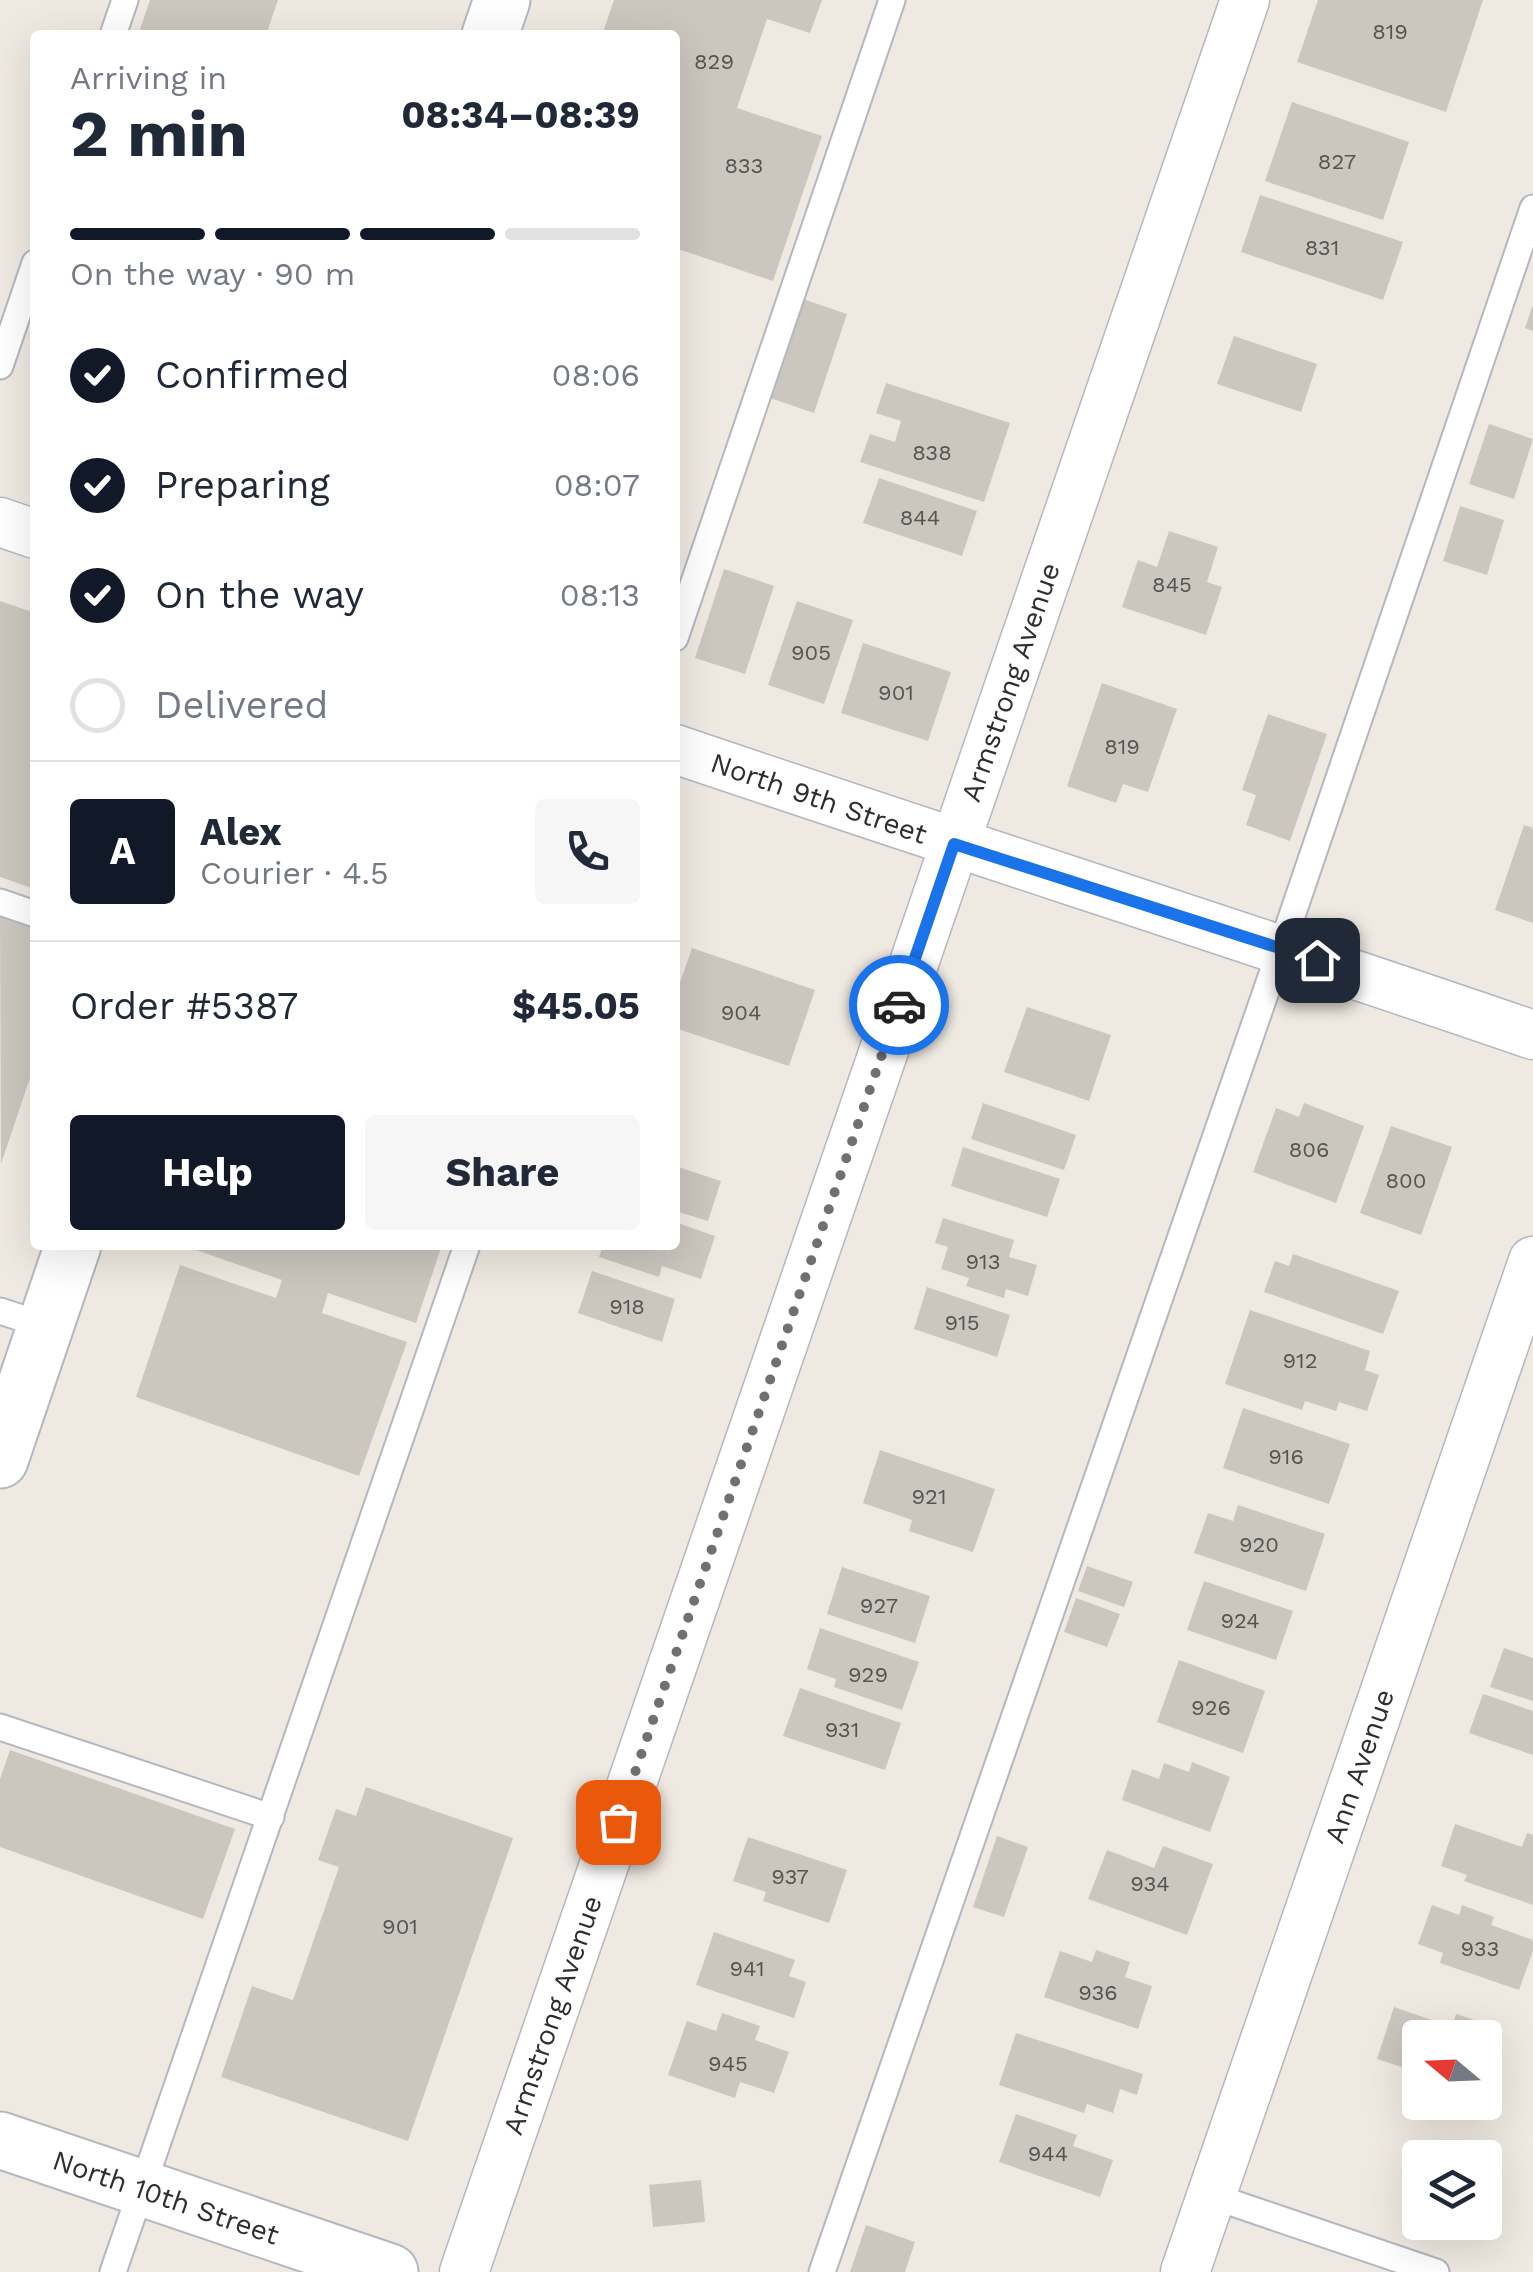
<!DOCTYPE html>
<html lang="en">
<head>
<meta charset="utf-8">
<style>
  :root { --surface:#fff; --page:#f6f6f7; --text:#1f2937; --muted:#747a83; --line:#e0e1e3; --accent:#111827 }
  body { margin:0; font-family:"Work Sans",sans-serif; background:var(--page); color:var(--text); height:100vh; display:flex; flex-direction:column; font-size:38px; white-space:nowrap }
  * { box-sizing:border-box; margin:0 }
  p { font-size:32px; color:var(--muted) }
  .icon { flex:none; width:55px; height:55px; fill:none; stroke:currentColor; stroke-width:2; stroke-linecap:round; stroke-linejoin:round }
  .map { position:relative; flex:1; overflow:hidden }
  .panel { position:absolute; left:30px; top:30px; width:650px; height:1220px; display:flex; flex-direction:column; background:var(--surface); border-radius:10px; box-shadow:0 10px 40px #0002 }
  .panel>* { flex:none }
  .needle { width:65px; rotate:289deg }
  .controls { position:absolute; left:1402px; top:2020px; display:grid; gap:20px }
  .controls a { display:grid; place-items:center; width:100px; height:100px; border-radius:10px; background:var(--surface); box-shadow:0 10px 40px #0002; font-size:50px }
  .pin { position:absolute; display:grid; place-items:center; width:85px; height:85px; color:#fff; margin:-42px; border-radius:20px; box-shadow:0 5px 15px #0006 }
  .courier { position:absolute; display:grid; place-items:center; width:100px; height:100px; margin:-50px; border:8px solid #1a73e8; border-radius:50%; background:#fff; color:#222; box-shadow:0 2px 12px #0007 }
  .head em { font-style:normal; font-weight:700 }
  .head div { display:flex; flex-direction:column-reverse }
  .head { display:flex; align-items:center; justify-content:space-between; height:170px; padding:0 40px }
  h1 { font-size:65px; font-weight:700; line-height:75px }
  .bar { display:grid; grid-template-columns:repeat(4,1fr); gap:15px 10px; align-content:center; height:120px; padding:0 40px }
  .bar i { height:12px; border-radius:8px; background:var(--line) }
  .bar .selected { background:var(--accent) }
  .bar p { grid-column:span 4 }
  .line { display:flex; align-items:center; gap:25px; padding:0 40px; border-top:2px solid var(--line) }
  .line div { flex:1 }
  .round { display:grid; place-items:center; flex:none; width:105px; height:105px; border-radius:10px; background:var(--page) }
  ol { padding:0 40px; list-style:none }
  li { display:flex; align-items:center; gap:30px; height:110px }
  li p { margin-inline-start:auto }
  li .icon { padding:10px; border-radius:50%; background:var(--accent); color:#fff; stroke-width:4 }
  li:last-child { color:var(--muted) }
  li i { width:55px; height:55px; border:5px solid var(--line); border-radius:50% }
  .cta { display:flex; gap:20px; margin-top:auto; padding:20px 40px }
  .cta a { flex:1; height:115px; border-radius:10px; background:var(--accent); color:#fff; font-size:40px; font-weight:700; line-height:115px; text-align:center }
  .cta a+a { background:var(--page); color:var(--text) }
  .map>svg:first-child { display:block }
  .building { fill:#cbc7bf }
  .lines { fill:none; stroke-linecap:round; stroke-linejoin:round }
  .service-casing { stroke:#b4b7c1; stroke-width:29 }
  .minor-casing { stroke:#b4b7c1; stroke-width:51 }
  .tertiary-casing { stroke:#b4b7c1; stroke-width:59 }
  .secondary-casing { stroke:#b4b7c1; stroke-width:59 }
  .service { stroke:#fff; stroke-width:25 }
  .minor { stroke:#fff; stroke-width:48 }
  .tertiary { stroke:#fff; stroke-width:55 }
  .secondary { stroke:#fff; stroke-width:55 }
  .done { stroke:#726f6d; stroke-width:10; stroke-dasharray:0 18 }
  .route { stroke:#1a73e8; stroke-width:12 }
  .labels { text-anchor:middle; stroke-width:8; stroke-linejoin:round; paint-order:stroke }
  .number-label { font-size:22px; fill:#555452 }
  .street-label { font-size:28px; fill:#2e2e2e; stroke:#fff }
</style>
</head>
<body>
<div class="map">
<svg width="1533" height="2272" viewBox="0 0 1533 2272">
  <rect width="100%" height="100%" fill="#efe9e1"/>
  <g class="building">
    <polygon points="150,0 278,0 266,35 138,35"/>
    <polygon points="614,0 822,0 810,33 767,19 737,108 822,136 773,281 675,248 675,35 602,35"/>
    <polygon points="1318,0 1483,0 1446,112 1297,62"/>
    <polygon points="1292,102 1409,142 1383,220 1265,181"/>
    <polygon points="1260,195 1403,242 1383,300 1241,252"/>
    <polygon points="803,299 847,314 814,413 770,398"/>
    <polygon points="1532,307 1533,307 1533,331 1525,328"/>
    <polygon points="1234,336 1317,364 1301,412 1217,384"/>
    <polygon points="886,383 1010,423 984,502 860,462 870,434 895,442 901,421 876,413"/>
    <polygon points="1489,424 1533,439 1514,499 1469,484"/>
    <polygon points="879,478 977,511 962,556 863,523"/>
    <polygon points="1460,506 1504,520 1487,575 1443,561"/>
    <polygon points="1169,531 1218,547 1207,582 1222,587 1206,635 1122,607 1138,560 1157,567"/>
    <polygon points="724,569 774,586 745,674 695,658"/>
    <polygon points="0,601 35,613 35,889 0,877"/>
    <polygon points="797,601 853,620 824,704 768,685"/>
    <polygon points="863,643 951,672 928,741 841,713"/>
    <polygon points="1102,683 1177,709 1148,792 1123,784 1116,803 1067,786"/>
    <polygon points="1268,714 1327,734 1290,841 1246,825 1256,795 1242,790"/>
    <polygon points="1524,825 1533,828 1533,923 1495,910"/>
    <polygon points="0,911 35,922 35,1063 1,1164"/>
    <polygon points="692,948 815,990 789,1066 675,1028 675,997"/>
    <polygon points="1027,1007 1111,1035 1089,1101 1004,1072"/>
    <polygon points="983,1103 1076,1135 1064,1170 971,1139"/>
    <polygon points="1304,1103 1364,1126 1336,1203 1253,1172 1276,1108 1299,1117"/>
    <polygon points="1391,1126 1452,1147 1421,1235 1360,1213"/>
    <polygon points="963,1147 1060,1179 1047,1217 951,1186"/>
    <polygon points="675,1166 721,1181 708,1221 675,1211"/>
    <polygon points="943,1218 1014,1240 1009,1257 1037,1265 1028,1296 1006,1289 1004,1298 966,1286 969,1278 941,1269 948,1247 935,1243"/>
    <polygon points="675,1222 715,1236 701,1279 662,1266 659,1277 599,1257 603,1245 675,1245"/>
    <polygon points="182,1245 442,1245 416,1323 328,1293 322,1313 407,1342 359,1476 136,1397 180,1265 276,1298 282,1280"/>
    <polygon points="1293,1254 1399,1291 1383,1334 1264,1292 1275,1261 1289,1266"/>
    <polygon points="592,1271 675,1299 662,1342 578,1313"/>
    <polygon points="927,1287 1010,1315 997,1357 914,1329"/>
    <polygon points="1250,1310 1370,1351 1365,1370 1379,1375 1367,1411 1339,1402 1336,1411 1305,1401 1302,1410 1225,1384"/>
    <polygon points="1243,1408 1350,1444 1329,1504 1223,1468"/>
    <polygon points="880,1450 995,1489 973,1552 909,1531 912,1520 863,1503"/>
    <polygon points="1238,1505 1325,1534 1306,1591 1194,1553 1208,1513 1233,1521"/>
    <polygon points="1087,1566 1133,1582 1124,1607 1078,1591"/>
    <polygon points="842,1567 930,1596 915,1643 827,1614"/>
    <polygon points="1204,1581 1293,1611 1276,1660 1187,1630"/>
    <polygon points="1076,1598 1120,1614 1107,1647 1064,1632"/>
    <polygon points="820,1628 919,1662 902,1710 834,1687 836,1679 807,1669"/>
    <polygon points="1504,1648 1533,1658 1533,1701 1490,1687"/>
    <polygon points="1179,1660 1265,1691 1243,1753 1157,1722"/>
    <polygon points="800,1688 901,1723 885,1770 783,1736"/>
    <polygon points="1483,1694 1533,1711 1533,1755 1469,1733"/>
    <polygon points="10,1750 235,1829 203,1919 0,1847 0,1779"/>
    <polygon points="1192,1762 1230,1777 1210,1832 1122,1800 1132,1769 1159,1779 1164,1763 1189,1772"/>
    <polygon points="366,1787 513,1838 408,2141 221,2077 252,1986 293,2000 339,1867 318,1860 336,1809 356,1816"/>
    <polygon points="1455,1824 1522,1847 1527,1833 1533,1835 1533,1905 1464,1881 1467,1875 1441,1866"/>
    <polygon points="997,1836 1028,1847 1004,1917 973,1907"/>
    <polygon points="748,1837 847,1870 829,1923 763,1901 766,1892 733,1881"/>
    <polygon points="1163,1846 1213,1864 1187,1935 1088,1899 1107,1850 1154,1868"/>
    <polygon points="1432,1905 1459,1915 1462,1905 1494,1917 1491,1925 1533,1940 1533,1951 1519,1990 1440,1963 1443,1953 1418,1944"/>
    <polygon points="714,1932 795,1960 789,1976 806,1982 794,2018 696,1985"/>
    <polygon points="1096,1950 1130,1962 1125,1977 1152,1986 1138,2029 1044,1997 1060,1951 1092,1962"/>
    <polygon points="1394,2007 1452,2027 1456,2014 1496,2027 1486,2059 1485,2038 1420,2038 1420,2073 1377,2059"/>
    <polygon points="722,2013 760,2026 755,2040 789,2052 774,2093 740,2082 735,2098 668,2075 687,2021 716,2031"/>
    <polygon points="1016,2033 1143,2074 1137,2095 1120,2089 1113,2113 1087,2104 1084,2113 999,2085"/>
    <polygon points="1016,2114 1077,2135 1073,2146 1113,2160 1100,2197 999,2162"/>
    <polygon points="701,2180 705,2222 653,2227 649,2185"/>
    <polygon points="866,2225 915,2242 905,2272 850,2272"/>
  </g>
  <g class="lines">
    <g class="service-casing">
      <g id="service">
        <polyline points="113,35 125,0"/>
        <polyline points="0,366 35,263"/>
        <polyline points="675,638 892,0"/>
        <polyline points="0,902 35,914"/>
        <polyline points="0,1311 46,1326"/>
        <polyline points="0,1727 271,1817"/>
        <polyline points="1212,2196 1436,2272"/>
        <polyline points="113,2272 467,1245"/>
        <polyline points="822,2272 1281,948 1533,208"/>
      </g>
    </g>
    <g class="minor-casing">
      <g id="minor">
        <polyline points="0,522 35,534"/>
        <path d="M675,749C961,846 1248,937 1533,1035"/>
        <polyline points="464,2272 1245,0"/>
        <polyline points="1185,2272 1533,1261"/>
      </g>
    </g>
    <g class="tertiary-casing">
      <polyline id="tertiary" points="0,2140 390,2272"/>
    </g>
    <g class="secondary-casing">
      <g id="secondary">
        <polyline points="490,35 502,0"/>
        <polyline points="0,1460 73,1245"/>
      </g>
    </g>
    <use href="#service" class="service"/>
    <use href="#minor" class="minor"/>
    <use href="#tertiary" class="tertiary"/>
    <use href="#secondary" class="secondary"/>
  </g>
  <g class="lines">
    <polyline class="done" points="618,1822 899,1005"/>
    <polyline class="route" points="899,1005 954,844 1317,960"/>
  </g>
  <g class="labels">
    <g class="number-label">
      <text x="1390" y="39">819</text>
      <text x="714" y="69">829</text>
      <text x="1337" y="169">827</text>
      <text x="744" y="173">833</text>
      <text x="1322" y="255">831</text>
      <text x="932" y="460">838</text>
      <text x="920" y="525">844</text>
      <text x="1172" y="592">845</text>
      <text x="811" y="660">905</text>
      <text x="896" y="700">901</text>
      <text x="1122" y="754">819</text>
      <text x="741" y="1020">904</text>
      <text x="1309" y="1157">806</text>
      <text x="1406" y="1188">800</text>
      <text x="983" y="1269">913</text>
      <text x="627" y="1314">918</text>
      <text x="962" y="1330">915</text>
      <text x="1300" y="1368">912</text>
      <text x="1286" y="1464">916</text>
      <text x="929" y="1504">921</text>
      <text x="1259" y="1552">920</text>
      <text x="879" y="1613">927</text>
      <text x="1240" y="1628">924</text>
      <text x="868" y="1682">929</text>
      <text x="1211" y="1715">926</text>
      <text x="842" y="1737">931</text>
      <text x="790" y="1884">937</text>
      <text x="1150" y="1891">934</text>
      <text x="400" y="1934">901</text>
      <text x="1480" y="1956">933</text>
      <text x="747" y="1976">941</text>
      <text x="1098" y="2000">936</text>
      <text x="728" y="2071">945</text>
      <text x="1048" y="2161">944</text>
    </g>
    <g class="street-label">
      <text transform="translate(1010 682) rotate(-71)" y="10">Armstrong Avenue</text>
      <text transform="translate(819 798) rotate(19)" y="10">North 9th Street</text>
      <text transform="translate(1359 1766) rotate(-71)" y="10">Ann Avenue</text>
      <text transform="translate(552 2015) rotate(-71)" y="10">Armstrong Avenue</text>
      <text transform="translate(166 2197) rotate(19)" y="10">North 10th Street</text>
    </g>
  </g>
</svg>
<div class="controls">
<a><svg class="needle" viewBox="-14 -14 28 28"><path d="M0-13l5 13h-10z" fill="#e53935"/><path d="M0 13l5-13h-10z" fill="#747a83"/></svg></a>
<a><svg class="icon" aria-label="layers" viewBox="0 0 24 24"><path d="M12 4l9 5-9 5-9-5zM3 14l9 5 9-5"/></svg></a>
</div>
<div class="pin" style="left:618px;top:1822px;background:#ea580c"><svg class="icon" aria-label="bag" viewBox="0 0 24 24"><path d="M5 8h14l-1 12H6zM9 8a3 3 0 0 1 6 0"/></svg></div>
<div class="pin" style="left:1317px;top:960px;background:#1f2937"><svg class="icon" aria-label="home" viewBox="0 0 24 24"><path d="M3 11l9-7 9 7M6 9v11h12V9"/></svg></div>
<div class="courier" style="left:899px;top:1005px"><svg class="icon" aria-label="car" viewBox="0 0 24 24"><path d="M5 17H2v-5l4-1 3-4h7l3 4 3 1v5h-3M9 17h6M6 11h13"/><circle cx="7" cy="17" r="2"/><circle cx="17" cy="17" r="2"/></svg></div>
<section class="panel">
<div class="head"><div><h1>2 min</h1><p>Arriving in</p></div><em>08:34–08:39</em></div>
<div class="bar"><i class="selected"></i><i class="selected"></i><i class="selected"></i><i></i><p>On the way · 90 m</p></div>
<ol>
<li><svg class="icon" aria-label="check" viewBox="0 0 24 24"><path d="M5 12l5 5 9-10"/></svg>Confirmed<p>08:06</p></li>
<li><svg class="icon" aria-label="check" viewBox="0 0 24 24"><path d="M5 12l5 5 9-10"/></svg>Preparing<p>08:07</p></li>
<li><svg class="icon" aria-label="check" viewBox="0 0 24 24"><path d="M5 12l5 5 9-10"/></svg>On the way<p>08:13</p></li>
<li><i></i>Delivered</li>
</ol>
<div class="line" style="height:180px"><b class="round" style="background:var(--accent);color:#fff">A</b><div><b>Alex</b><p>Courier · 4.5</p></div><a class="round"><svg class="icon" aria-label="phone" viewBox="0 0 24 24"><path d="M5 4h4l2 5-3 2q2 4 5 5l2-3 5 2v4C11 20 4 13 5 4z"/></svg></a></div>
<div class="line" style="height:130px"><div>Order #5387</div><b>$45.05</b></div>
<div class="cta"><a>Help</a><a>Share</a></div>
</section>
</div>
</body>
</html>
